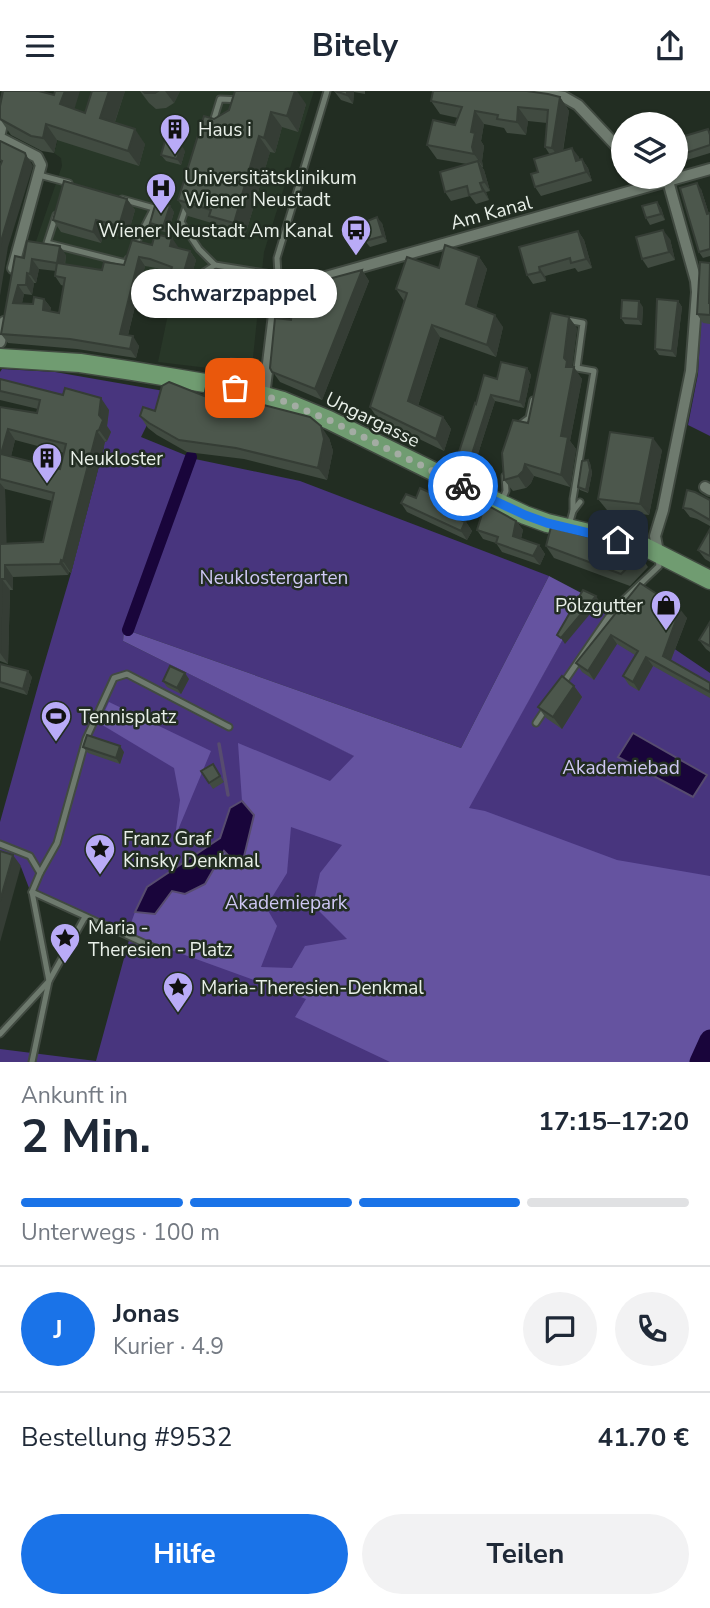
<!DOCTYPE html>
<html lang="de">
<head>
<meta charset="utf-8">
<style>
  :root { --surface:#fff; --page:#f2f2f3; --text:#1f2937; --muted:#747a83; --line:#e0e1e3; --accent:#1a73e8 }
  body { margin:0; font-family:"Nunito Sans",sans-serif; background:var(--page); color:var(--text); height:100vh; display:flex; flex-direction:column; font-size:26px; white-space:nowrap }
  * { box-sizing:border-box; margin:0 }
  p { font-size:23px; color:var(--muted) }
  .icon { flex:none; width:38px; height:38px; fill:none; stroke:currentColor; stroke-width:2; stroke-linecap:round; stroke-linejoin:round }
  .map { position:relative; height:971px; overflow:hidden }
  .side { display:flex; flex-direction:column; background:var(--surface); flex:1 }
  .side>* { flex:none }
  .tools { position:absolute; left:611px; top:21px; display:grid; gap:14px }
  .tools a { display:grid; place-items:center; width:77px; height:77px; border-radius:50%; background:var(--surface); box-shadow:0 2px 5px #0004; font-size:35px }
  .pin { position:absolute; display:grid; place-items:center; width:60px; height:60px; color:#fff; margin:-30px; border-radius:14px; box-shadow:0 4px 10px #0006 }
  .courier { position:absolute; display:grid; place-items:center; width:70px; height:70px; margin:-35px; border:5px solid #1a73e8; border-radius:50%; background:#fff; color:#222; box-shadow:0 2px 9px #0007 }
  .bubble { position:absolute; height:49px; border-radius:24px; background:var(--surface); box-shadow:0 2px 5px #0004; font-size:23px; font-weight:700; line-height:49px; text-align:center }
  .summary em { font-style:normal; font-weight:700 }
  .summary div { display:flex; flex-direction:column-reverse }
  .summary { display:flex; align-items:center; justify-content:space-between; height:119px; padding:0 21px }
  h1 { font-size:46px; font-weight:700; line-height:52px }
  .bar { display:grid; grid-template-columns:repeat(4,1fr); gap:10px 7px; align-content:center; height:84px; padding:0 21px }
  .bar i { height:9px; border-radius:5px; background:var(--line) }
  .bar .on { background:var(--accent) }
  .bar p { grid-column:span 4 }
  .line { display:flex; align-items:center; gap:18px; padding:0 21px; border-top:2px solid var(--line) }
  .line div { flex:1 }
  .round { display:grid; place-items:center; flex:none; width:74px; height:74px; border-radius:37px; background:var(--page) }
  .button { display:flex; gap:14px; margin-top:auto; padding:14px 21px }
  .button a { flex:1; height:80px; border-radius:42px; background:var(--accent); color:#fff; font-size:28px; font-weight:700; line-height:80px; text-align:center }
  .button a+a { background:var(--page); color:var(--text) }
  header { display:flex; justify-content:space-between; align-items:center; height:91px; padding:0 21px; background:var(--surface); font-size:32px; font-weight:700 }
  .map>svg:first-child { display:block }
  .built { fill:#283728 }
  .green { fill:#48357e }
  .forest { fill:#6553a0; fill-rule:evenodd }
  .water { fill:#19053b; stroke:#574c6f; stroke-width:2 }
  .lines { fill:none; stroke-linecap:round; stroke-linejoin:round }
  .stream { stroke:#574c6f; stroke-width:3.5 }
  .canal { stroke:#19053b; stroke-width:12 }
  .river { stroke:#19053b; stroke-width:21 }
  .lane-casing { stroke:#414a41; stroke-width:9 }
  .street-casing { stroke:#414a41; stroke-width:14 }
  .primary-casing { stroke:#414a41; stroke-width:21 }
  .lane { stroke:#6e7a6e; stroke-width:5 }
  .street { stroke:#6e7a6e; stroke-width:10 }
  .primary { stroke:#709c71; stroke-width:18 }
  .wall { fill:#414b41; fill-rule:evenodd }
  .shaded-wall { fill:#353d35 }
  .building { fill:#4c574c; stroke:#353d35; stroke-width:2; fill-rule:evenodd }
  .done { stroke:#a3aca3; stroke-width:7; stroke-dasharray:0 12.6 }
  .route { stroke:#1a73e8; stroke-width:9 }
  .labels { text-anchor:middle; stroke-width:5; stroke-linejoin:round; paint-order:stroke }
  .poi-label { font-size:19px; fill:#e9f0e9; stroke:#222d22; text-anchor:start }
  .street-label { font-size:19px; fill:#e9f0e9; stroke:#222d22 }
  .park-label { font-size:19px; fill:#cfc8f4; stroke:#222d22 }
</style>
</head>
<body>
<header><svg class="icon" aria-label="menu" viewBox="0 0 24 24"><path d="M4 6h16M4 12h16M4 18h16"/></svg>Bitely<svg class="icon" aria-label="share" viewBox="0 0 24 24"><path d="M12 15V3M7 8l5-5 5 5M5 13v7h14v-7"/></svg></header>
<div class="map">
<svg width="710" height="971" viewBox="0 0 710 971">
  <rect width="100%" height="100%" fill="#222d22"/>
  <polygon class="built" points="71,0 314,0 264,161 252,276 255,276 253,287 241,286 242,281 158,271 172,204 142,194 73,183 33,159 62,75 61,67 54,62"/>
  <g class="green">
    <polygon points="710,173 710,345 688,334 698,283 703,194 699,176"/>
    <polygon points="2,278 55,281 164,300 141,346 195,368 300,390 549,485 461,657 124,538 123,550 355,665 468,717 587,505 626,525 710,582 710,971 0,971 0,958 96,970 129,849 127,843 29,797 21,776 0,770 0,731 41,584 71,482 104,356 101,353 107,350 0,297 0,281"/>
  </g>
  <g class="forest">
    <path d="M549,485L587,505L469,717L485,720L617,769L710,785V971H390L295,926L306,908L127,843L135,821L155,823L172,800L205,793L224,760L240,777L254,724L242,710L238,652L330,690L354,665L123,550L124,538L461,657ZM291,736L342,754L320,782L313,814L347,848L305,855L292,877L261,876L277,835L266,816L287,782Z"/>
    <polygon points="109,611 211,660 175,746 180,709 174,677 99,632"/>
  </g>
  <g class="water">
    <polygon points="633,642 707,684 693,706 618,666"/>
    <polygon points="242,710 254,724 241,778 224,760 205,793 185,803 172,800 155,823 135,821 147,796 220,747 230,717"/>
  </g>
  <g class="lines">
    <polyline class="stream" points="219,653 228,704"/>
    <polyline class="canal" points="128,539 191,366"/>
    <polyline class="river" points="700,971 710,949"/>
    <g class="lane-casing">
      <g id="lane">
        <polyline points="212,34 220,8 242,9 243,0"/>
        <polyline points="39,84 69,92"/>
        <polyline points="122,108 154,117 134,156"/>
        <polyline points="187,113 181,131 199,158 215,174 278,184"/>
        <polyline points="56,124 47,152 126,172 128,168"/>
        <polyline points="155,182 153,195 194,210 204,181 215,174"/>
        <polyline points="281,197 278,184 277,167 327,0"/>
        <polyline points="567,229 583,232 577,277 594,280 573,408 573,420 569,434"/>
        <polyline points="518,335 529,327 533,309"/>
        <polyline points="502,409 506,400 505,385"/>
        <polyline points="573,420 580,411"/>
        <polyline points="564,591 614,518 659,475 658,468"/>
        <polyline points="536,632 546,617"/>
        <polyline points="0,753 30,765 40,782"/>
        <polyline points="32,801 40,782 57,752 86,648 114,587 127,583 229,636"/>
        <polyline points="32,801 159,859"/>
        <polyline points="0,943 49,890 85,826"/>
        <polyline points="32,971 49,890 32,801"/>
      </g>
    </g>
    <g class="street-casing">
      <g id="street">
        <polyline points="523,0 564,6 578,14 623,62"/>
        <polyline points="0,42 9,0"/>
        <polyline points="0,47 37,66 41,74 13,177"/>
        <polyline points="0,251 4,231"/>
        <polyline points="264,305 276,207 281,197 322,187 710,78"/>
        <polyline points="705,396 710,399"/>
        <polyline points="658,461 655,445 663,419 691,280 697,201 696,190 668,90"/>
      </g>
    </g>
    <g class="primary-casing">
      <polyline id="primary" points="0,267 80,272 133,280 235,297 283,310 329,329 463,395 525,424 547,432 643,455 710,489"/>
    </g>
    <use href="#lane" class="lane"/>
    <use href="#street" class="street"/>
    <use href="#primary" class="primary"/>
  </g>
  <g class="wall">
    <polygon points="3,0 43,0 75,18 85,22 125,0 115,31 145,53 139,75 57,49 54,62 42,60 11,44 0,28"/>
    <polygon points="140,0 180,0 174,12 166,17 156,18 149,12"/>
    <polygon points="334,0 365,0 365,3 354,1 353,13 341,9"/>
    <polygon points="560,6 569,20 563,60 579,66 579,69 582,68 588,77 592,90 541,105 535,96 538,81 550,64 545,56 547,32 528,30 526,44 507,42 504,37 484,33 481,50 484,55 482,70 483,76 482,76 484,79 490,100 486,101 489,109 476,113 470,105 451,110 445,101 467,73 437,68 427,54 455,34 458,27 440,23 431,10"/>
    <polygon points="306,13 298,41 282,36 275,62 270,61 244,148 220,141 215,133 188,125 178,109 214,28 229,19"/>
    <polygon points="710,40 710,62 687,69 683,63"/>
    <polygon points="185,60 181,74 166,70 161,64"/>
    <polygon points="701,98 709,123 710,122 710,165 703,167 699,161"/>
    <polygon points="127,108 135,119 127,147 104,141 101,152 61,141 53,129"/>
    <polygon points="657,111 661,117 665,129 650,134 646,127"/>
    <polygon points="170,115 174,121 168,142 154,138 150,132"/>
    <polygon points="382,132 387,151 370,156 365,150"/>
    <polygon points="578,140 584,149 592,177 578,181 575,177 545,185 546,190 533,193 527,184"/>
    <polygon points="670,148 675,169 648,177 642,168"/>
    <path d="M152,154L179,157L190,160L196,169L187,200L175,197L168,187L170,182L156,177L145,175L128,244L139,255L136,267L77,258L8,252L1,243L24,167L66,164L65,174L102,179L124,174ZM39,178L56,180L55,185L61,194L64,195L59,222L50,220L51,217L44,208L33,213L22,212L24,203L32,204L34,192H36Z"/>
    <polygon points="479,166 487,178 476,217 503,236 496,266 440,246 418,315 443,326 451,338 444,360 378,328 370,316 404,210 396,198 439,177"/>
    <polygon points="710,172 710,233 703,232 697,223"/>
    <polygon points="362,179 369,190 322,309 280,291 270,277 291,229"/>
    <polygon points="678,210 682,216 676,266 659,264 655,258"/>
    <polygon points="643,216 642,234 625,233 621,227"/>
    <polygon points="577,237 572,276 582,288 570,350 576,358 570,396 534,385 531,392 526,397 513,400 504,389 528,332"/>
    <polygon points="252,273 255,276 253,288 241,286 239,283 240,281 231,279 229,276"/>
    <polygon points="527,277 531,284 524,317 495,310 477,366 490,376 485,388 460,377 456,370 476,313 497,288"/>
    <path d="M0,288L109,319L107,335L111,341L107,350L105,351L71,482L69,481L68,484L13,486V499H10L8,573L0,570V316L37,322L38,318L0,309ZM15,349L64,362L60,378L11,365ZM5,398L52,410L43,451L6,452Z"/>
    <polygon points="249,303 255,312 329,347 333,360 327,389 244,368 187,361 157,344 148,337 140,325 204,305"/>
    <polygon points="662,359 649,424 607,419 598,408"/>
    <polygon points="588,369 590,372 592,382 588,402 580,399 578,396"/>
    <polygon points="416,407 447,413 467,428 466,431 472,440 467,449 407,421 401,412"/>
    <polygon points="710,409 710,435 697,428 690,426 683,417"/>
    <polygon points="516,430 523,439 521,448 539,454 545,463 540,474 502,461 496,452 483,448 477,439"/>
    <polygon points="710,438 710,471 705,468 698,459"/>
    <polygon points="546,455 640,464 648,476 630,495 554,467"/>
    <polygon points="640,492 687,527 671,569 710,592 710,607 653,575 639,600 629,594 623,585 635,564 617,553 594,589 582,581 576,572"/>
    <polygon points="710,531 710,561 706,558 699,549"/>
    <polygon points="0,573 32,586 27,604 0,596"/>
    <polygon points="189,588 181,603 167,596 163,590"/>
    <polygon points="574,595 582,606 562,638 546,627 538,616"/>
    <polygon points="83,656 124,661 120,673 88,662"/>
    <polygon points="213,673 224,691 213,698 201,680"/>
  </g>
  <g class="shaded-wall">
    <polygon points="65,0 80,0 71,29 60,13"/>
    <polygon points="109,0 125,0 111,42 100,27"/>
    <polygon points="165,0 180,0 174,12"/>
    <polygon points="295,0 297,0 306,13 298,41 287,25"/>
    <polygon points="347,0 354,0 354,1 353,13 347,4"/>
    <polygon points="560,6 569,20 561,70 552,57"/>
    <polygon points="518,16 528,30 526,44 517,31"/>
    <polygon points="475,20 484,33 481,50 484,55 482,70 483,76 474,63 472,56 471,41"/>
    <polygon points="271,21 282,36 275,62 264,47"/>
    <polygon points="46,33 57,49 54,62 43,47"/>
    <polygon points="135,38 145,53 139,75 128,60"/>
    <polygon points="259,45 270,61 244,148 234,132"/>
    <polygon points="181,53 185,60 181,74 177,68"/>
    <polygon points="572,57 579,66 582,79 576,70"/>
    <polygon points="25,62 33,75 8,156 0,205 0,157 2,147"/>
    <polygon points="582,68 588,77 592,90 586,81"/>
    <polygon points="478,70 484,79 490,100 484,91"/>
    <polygon points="480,92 486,101 489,109 483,100"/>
    <polygon points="697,92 701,98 710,126 707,123"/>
    <polygon points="127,108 135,119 127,147 119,135"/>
    <polygon points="657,111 661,117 665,129 661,123"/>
    <polygon points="170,115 174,121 168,142 163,136"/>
    <polygon points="377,126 382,132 387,151 383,145"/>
    <polygon points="96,129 104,141 101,152 93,141"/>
    <polygon points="663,139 670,148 675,169 669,161"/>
    <polygon points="578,140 584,149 592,177 586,168"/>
    <polygon points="172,147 179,157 170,155"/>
    <polygon points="60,155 66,164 63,182 57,172"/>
    <polygon points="190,160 196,169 187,200 181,191"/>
    <polygon points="139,166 145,175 126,252 120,243"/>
    <polygon points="479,166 487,178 474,225 466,213"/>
    <polygon points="32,168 39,178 36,192 30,183"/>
    <polygon points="539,176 545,185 546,190 540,181"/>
    <polygon points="362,179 369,190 322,309 315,298"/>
    <polygon points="27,182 34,192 32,204 26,194"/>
    <polygon points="18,194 24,203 20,221 13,212"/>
    <polygon points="44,208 51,217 49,229 43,219"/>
    <polygon points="639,210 643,216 642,234 638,228"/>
    <polygon points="678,210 682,216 676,266 672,260"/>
    <polygon points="495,224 503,236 496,266 487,254"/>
    <polygon points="569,226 577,237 572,277 574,276 582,288 570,350 576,358 570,396 561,384 561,345 566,276 564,267"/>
    <polygon points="432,234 440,246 416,321 408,310"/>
    <polygon points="133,245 139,255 136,267 130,258"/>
    <polygon points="253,273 255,276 253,288 251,284"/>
    <polygon points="527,277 531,284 524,317 520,311"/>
    <polygon points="249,303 257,315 248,310"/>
    <polygon points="491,304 495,310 476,369 472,363"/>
    <polygon points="101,307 109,319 107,335 111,341 107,350 99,339 99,324"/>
    <polygon points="443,326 451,338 444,360 436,348"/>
    <polygon points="321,335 329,347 333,360 327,389 318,377"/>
    <polygon points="8,338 15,349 9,374 1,363"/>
    <polygon points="97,340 105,351 71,482 63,470"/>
    <polygon points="653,347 662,359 649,424 640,413"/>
    <polygon points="588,369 590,372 592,382 588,402 586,399"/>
    <polygon points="486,370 490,376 485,388 481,382"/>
    <polygon points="525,373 534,385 531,392 526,397 518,385"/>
    <polygon points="0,392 5,398 7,464 0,454"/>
    <polygon points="461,419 467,428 466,431 472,440 467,449 461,440 457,427"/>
    <polygon points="516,430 523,439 519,454 513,445"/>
    <polygon points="539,454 545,463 540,474 533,465"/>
    <polygon points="61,469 69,481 68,484 60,473"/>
    <polygon points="5,474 13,486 13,499 5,488"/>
    <polygon points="2,488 10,499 8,573 0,562"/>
    <polygon points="596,505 600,511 565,553 561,547"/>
    <polygon points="680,518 687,527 669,574 663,565"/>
    <polygon points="611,544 617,553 594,589 588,580"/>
    <polygon points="646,566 653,575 639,600 633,591"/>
    <polygon points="28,580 32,586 27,604 23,598"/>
    <polygon points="185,582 189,588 181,603 177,597"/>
    <polygon points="574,595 582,606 562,638 553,626"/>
    <polygon points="120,655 124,661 120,673 116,667"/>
    <polygon points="13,764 21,775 0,851 0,810"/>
  </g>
  <g class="building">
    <polygon points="3,0 39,0 54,4 55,0 65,0 60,13 85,22 92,0 109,0 100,27 135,38 128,60 46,33 43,47 31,45 0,28 0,15"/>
    <polygon points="143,0 158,0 155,2 145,2"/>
    <polygon points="235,0 295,0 287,25 271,21 264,47 259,45 234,132 209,125 211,119 178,109 204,25 214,28 229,19"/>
    <polygon points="335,0 347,0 347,4"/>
    <polygon points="433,0 527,0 548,3 560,6 552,57 545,56 548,19 518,16 517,31 497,28 498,24 475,20 471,41 475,42 472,56 474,63 427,54 433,29 455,34 462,16 431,10"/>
    <polygon points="708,38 710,44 710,54 683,63 678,47"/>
    <polygon points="0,50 25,62 26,65 2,147 0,157 0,75 2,70 0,69"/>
    <polygon points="165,50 181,53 177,68 161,64"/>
    <polygon points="572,57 576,70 582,68 586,81 535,96 531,83 538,81 534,68"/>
    <polygon points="478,70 484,91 480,92 483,100 469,104 467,95 445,101 440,81"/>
    <polygon points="64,90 127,108 119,135 96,129 93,141 53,129"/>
    <polygon points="697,92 707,123 710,122 710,158 699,161 680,97"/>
    <polygon points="156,111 170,115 163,136 150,132"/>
    <polygon points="657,111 661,123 646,127 642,115"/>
    <polygon points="377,126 383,145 365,150 360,133"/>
    <polygon points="663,139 669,161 642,168 636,146"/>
    <polygon points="578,140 586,168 571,172 570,167 539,176 540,181 527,184 519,156"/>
    <path d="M155,143L172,147L170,155L190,160L181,191L168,187L172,176L150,168L139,166L120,243L133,245L130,258L70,248L1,243L15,165L24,167L27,150L60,155L57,172L102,179L104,171L124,174L132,149L152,154ZM32,168L57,172L55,185L65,187L59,222L43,219L44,208L34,206L33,213L13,212L18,194H26L27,182L30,183Z"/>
    <polygon points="445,154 479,166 466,213 495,224 487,254 432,234 408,310 443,326 436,348 370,316 407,202 396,198 407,166 439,177"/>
    <polygon points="700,171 710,172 709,212 710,212 710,224 697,223"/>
    <polygon points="362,179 315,298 272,281 270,277 275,227 291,229 295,197"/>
    <polygon points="657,208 678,210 672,260 655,258"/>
    <polygon points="622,209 639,210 638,228 621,227"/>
    <polygon points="551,222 569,226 564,267 567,270 566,276 574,276 561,345 568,346 561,384 525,373 523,380 518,385 504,389 502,362 513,329 528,332"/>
    <polygon points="231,267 250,270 249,273 253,273 251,284 239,283 240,278 229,276"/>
    <polygon points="501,271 527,277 520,311 491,304 472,363 486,370 481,382 456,370 475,312 476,313 484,284 497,288"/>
    <path d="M0,288L63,304L65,297L101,307L99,324L103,329L99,339L97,340L63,470L61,469L60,473L5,474V488H2L0,562V453L43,451L54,402L0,388V316L37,322L40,309L0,300ZM8,338L66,353L60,378L1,363Z"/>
    <polygon points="169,291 204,305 206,296 249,303 248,310 310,326 321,335 324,348 318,377 236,357 179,349 149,332 140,325 143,316 155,320 162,295"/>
    <polygon points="610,341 653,347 640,413 598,408"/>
    <polygon points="588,369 590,379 586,399 578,396 582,370"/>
    <polygon points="420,397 444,408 442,410 461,419 457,427 465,431 461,440 401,412 406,403 416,407"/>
    <polygon points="687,399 695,401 710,409 710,429 691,418 683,417"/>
    <polygon points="485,413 516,430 513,445 539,454 533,465 496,452 498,446 477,439"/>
    <polygon points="551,436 612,452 640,464 621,483 546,455"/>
    <polygon points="710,438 710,465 698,459"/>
    <polygon points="640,492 680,518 663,565 710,592 710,601 646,566 633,591 623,585 638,560 611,544 588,580 576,572"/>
    <polygon points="583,499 596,505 561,547 557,544"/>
    <polygon points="710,531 710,555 699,549"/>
    <polygon points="0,573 28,580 23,598 0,591"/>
    <polygon points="170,575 185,582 177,597 163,590"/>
    <polygon points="562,585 574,595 553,626 538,616"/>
    <polygon points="87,644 120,655 116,667 83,656"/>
    <polygon points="213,673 220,685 209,692 201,680"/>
    <polygon points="0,760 13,764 0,810"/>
  </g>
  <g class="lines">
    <polyline class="done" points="235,297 283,310 329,329 463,395"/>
    <polyline class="route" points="463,395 525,424 547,432 618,449"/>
  </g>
  <defs>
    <g id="building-pin" transform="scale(1.575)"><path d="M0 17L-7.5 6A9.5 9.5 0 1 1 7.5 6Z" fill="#b9abf7" stroke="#222d22"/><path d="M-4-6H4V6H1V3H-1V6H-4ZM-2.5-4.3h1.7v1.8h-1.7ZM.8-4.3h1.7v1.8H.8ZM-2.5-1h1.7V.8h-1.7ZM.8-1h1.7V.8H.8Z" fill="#111"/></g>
    <g id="hospital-pin" transform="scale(1.575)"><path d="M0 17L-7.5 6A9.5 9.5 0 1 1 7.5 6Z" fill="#b9abf7" stroke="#222d22"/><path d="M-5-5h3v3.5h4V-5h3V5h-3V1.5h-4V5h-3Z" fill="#111"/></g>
    <g id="bus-pin" transform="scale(1.575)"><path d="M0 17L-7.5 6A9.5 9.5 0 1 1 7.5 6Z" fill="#b9abf7" stroke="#222d22"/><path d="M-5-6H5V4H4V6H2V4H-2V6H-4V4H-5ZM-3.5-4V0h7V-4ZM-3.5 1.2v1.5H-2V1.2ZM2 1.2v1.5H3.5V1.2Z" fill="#111"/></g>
    <g id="shop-pin" transform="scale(1.575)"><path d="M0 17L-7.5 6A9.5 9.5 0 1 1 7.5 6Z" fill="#b9abf7" stroke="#222d22"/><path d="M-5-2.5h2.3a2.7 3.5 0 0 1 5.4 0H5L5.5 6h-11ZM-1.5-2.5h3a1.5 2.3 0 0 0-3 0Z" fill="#111"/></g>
    <g id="stadium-pin" transform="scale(1.575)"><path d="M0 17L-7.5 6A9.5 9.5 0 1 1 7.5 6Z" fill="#b9abf7" stroke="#222d22"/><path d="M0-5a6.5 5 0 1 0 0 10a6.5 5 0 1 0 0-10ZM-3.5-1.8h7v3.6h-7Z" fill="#111"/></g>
    <g id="sight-pin" transform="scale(1.575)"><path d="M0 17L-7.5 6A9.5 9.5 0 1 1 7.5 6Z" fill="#b9abf7" stroke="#222d22"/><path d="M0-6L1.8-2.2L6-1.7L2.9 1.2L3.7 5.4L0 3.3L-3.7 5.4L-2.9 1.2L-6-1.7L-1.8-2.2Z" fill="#111"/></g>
  </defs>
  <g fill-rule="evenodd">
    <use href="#building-pin" x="175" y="38"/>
    <use href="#hospital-pin" x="161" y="97"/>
    <use href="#bus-pin" x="356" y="139"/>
    <use href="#building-pin" x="47" y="367"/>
    <use href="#shop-pin" x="666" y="514"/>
    <use href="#stadium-pin" x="56" y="625"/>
    <use href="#sight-pin" x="100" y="758"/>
    <use href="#sight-pin" x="65" y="847"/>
    <use href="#sight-pin" x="178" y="896"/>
  </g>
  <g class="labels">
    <g class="poi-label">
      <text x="198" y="45">Haus i</text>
      <text x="184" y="93">Universitätsklinikum<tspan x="184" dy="22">Wiener Neustadt</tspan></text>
      <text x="333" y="146" text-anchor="end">Wiener Neustadt Am Kanal</text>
      <text x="70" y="374">Neukloster</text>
      <text x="643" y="521" text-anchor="end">Pölzgutter</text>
      <text x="79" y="632">Tennisplatz</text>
      <text x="123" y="754">Franz Graf<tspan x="123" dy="22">Kinsky Denkmal</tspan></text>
      <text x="88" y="843">Maria -<tspan x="88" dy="22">Theresien - Platz</tspan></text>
      <text x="201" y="903">Maria-Theresien-Denkmal</text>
    </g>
    <g class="street-label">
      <text transform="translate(491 121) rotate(-15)" y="7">Am Kanal</text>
      <text transform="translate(373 328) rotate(26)" y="7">Ungargasse</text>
    </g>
    <g class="park-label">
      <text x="274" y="493">Neuklostergarten</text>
      <text x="621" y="683">Akademiebad</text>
      <text x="286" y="818">Akademiepark</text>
    </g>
  </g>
</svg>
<div class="tools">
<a><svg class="icon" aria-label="layers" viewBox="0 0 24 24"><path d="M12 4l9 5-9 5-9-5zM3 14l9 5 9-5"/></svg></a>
</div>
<div class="pin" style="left:235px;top:297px;background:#ea580c"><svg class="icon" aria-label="bag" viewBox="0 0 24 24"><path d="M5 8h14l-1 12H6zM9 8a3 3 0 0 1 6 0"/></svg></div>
<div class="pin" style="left:618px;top:449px;background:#1f2937"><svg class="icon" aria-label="home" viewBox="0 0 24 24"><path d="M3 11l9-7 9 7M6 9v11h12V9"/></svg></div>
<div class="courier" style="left:463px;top:395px"><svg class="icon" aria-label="bike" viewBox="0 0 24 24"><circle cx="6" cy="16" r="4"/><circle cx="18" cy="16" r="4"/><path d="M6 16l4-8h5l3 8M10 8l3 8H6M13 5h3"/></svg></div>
<div class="bubble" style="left:131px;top:178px;width:206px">Schwarzpappel</div>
</div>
<section class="side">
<div class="summary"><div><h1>2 Min.</h1><p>Ankunft in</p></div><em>17:15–17:20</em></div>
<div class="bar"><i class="on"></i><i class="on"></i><i class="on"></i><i></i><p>Unterwegs · 100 m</p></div>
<div class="line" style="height:126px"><b class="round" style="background:var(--accent);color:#fff">J</b><div><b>Jonas</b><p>Kurier · 4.9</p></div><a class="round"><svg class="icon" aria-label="chat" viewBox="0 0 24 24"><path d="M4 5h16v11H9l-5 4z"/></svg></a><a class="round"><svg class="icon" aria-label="phone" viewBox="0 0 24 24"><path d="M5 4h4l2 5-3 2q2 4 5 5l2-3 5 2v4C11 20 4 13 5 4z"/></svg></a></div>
<div class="line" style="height:91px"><div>Bestellung #9532</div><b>41.70 €</b></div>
<div class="button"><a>Hilfe</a><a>Teilen</a></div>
</section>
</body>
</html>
